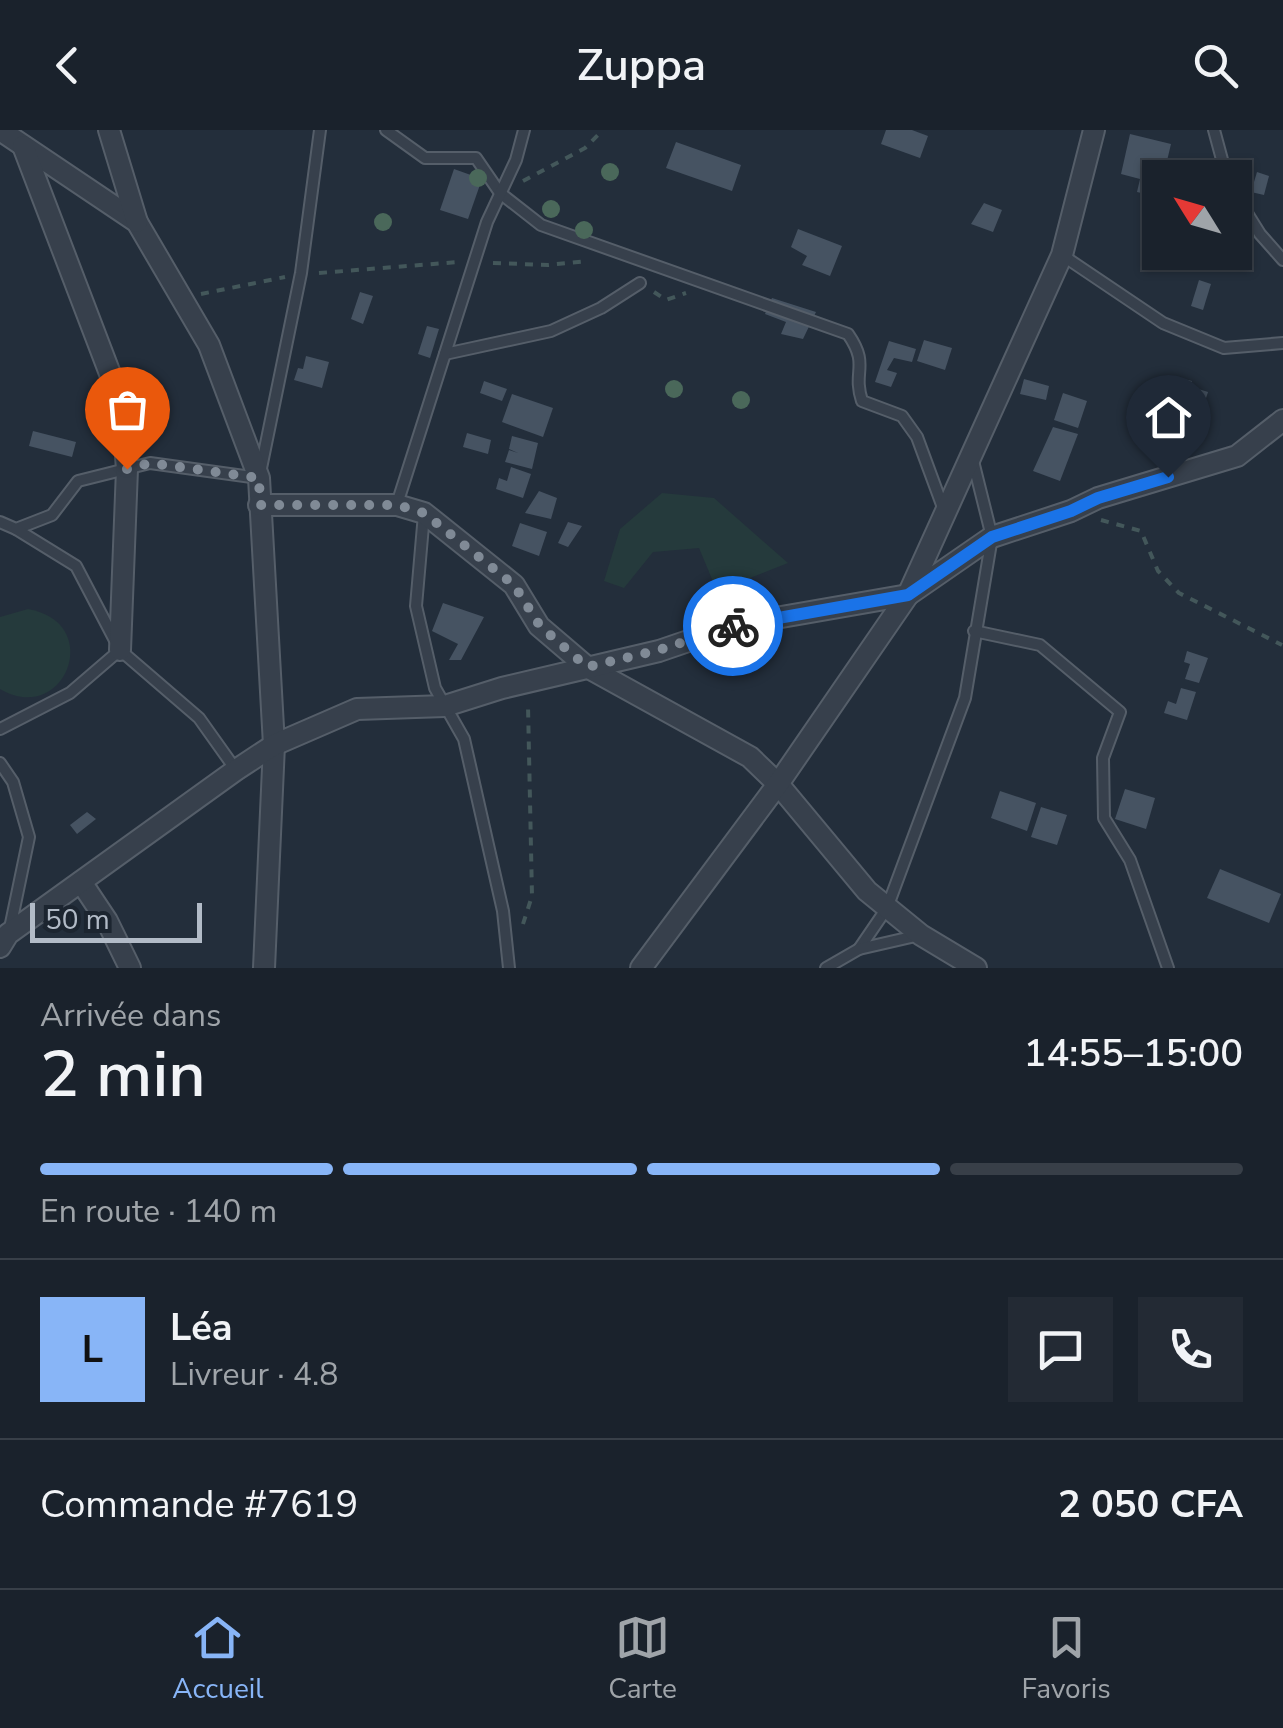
<!DOCTYPE html>
<html lang="fr">
<head>
<meta charset="utf-8">
<style>
  :root { --surface:#1a222c; --page:#232a34; --text:#f1f3f6; --muted:#9fa4a9; --line:#383f48; --accent:#88b5f7 }
  body { margin:0; font-family:"Nunito Sans",sans-serif; background:var(--page); color:var(--text); height:100vh; display:flex; flex-direction:column; font-size:38px; white-space:nowrap }
  * { box-sizing:border-box; margin:0 }
  p { font-size:32px; color:var(--muted) }
  .icon { flex:none; width:55px; height:55px; fill:none; stroke:currentColor; stroke-width:2; stroke-linecap:round; stroke-linejoin:round }
  .map { position:relative; height:838px; overflow:hidden }
  .details { display:flex; flex-direction:column; background:var(--surface); flex:1 }
  .details>* { flex:none }
  .needle { width:65px; rotate:307deg }
  .fabs { position:absolute; left:1142px; top:30px; display:grid; gap:20px }
  .fabs a { display:grid; place-items:center; width:110px; height:110px; border-radius:0px; background:var(--surface); box-shadow:0 2px 8px #0004,0 0 0 2px var(--line); font-size:50px }
  .scale { position:absolute; left:30px; bottom:25px; width:172px; box-sizing:border-box; padding-left:10px; border:5px solid #b2bbc7; border-top:0; font-size:28px; line-height:35px; white-space:nowrap; color:#b2bbc7; -webkit-text-stroke:8px #1c2530; paint-order:stroke }
  .pin { position:absolute; display:grid; place-items:center; width:85px; height:85px; color:#fff; margin:-102px -42px; border-radius:50% 50% 50% 0; rotate:-45deg; box-shadow:0 0 10px #0007 }
  .pin .icon { rotate:45deg }
  .courier { position:absolute; display:grid; place-items:center; width:100px; height:100px; margin:-50px; border:8px solid #1a73e8; border-radius:50%; background:#fff; color:#222; box-shadow:0 2px 12px #0007 }
  .overview em { font-style:normal; font-weight:600 }
  .overview div { display:flex; flex-direction:column-reverse }
  .overview { display:flex; align-items:center; justify-content:space-between; height:170px; padding:0 40px }
  h1 { font-size:65px; font-weight:600; line-height:75px }
  .bar { display:grid; grid-template-columns:repeat(4,1fr); gap:15px 10px; align-content:center; height:120px; padding:0 40px }
  .bar i { height:12px; border-radius:8px; background:var(--line) }
  .bar .active { background:var(--accent) }
  .bar p { grid-column:span 4 }
  .line { display:flex; align-items:center; gap:25px; padding:0 40px; border-top:2px solid var(--line) }
  .line div { flex:1 }
  .round { display:grid; place-items:center; flex:none; width:105px; height:105px; border-radius:0px; background:var(--page) }
  header { display:flex; justify-content:space-between; align-items:center; height:130px; padding:0 40px; background:var(--surface); font-size:45px; font-weight:600 }
  .dock { display:flex; justify-content:space-around; align-items:center; height:140px; border-top:2px solid var(--line); background:var(--surface); font-size:28px; color:var(--muted) }
  .dock a { display:grid; justify-items:center; gap:5px }
  .dock .active { color:var(--accent) }
  .map>svg:first-child { display:block }
  .green { fill:#253a3c }
  .building { fill:#465362 }
  .lines { fill:none; stroke-linecap:round; stroke-linejoin:round }
  .service-casing { stroke:#555e69; stroke-width:14 }
  .minor-casing { stroke:#555e69; stroke-width:24 }
  .path { stroke:#43575a; stroke-width:4; stroke-dasharray:8 8; stroke-linecap:butt }
  .service { stroke:#37404c; stroke-width:10 }
  .minor { stroke:#37404c; stroke-width:20 }
  .tree { fill:#4a685a }
  .done { stroke:#808a96; stroke-width:10; stroke-dasharray:0 18 }
  .route { stroke:#1a73e8; stroke-width:12 }
</style>
</head>
<body>
<header><svg class="icon" aria-label="back" viewBox="0 0 24 24"><path d="M15 5l-7 7 7 7"/></svg>Zuppa<svg class="icon" aria-label="search" viewBox="0 0 24 24"><circle cx="10" cy="10" r="6"/><path d="M15 15l6 6"/></svg></header>
<div class="map">
<svg width="1283" height="838" viewBox="0 0 1283 838">
  <rect width="100%" height="100%" fill="#232e3b"/>
  <g class="green">
    <polygon points="662,363 714,368 788,433 717,461 699,418 653,422 624,458 604,451 620,399"/>
    <path d="M28,479C106,493 64,597 0,559V487Z"/>
  </g>
  <g class="building">
    <polygon points="886,0 912,0 928,6 920,28 881,14"/>
    <polygon points="1130,4 1171,14 1166,35 1160,33 1156,47 1160,48 1159,67 1137,62 1140,49 1121,44"/>
    <polygon points="676,12 741,35 732,61 666,38"/>
    <polygon points="454,39 482,49 468,89 440,80"/>
    <polygon points="1257,42 1269,46 1264,65 1251,62"/>
    <polygon points="984,73 1002,80 993,102 971,94"/>
    <polygon points="1159,90 1160,122 1171,122 1168,130 1148,123"/>
    <polygon points="798,99 842,116 830,146 802,135 807,126 791,117"/>
    <polygon points="1199,150 1211,154 1203,180 1191,176"/>
    <polygon points="360,162 373,166 363,194 351,189"/>
    <polygon points="772,168 816,182 803,209 781,204 786,192 765,184"/>
    <polygon points="427,196 439,199 430,228 418,224"/>
    <polygon points="924,210 952,218 945,240 917,231"/>
    <polygon points="889,211 916,219 912,232 894,228 887,240 897,243 891,257 875,252"/>
    <polygon points="306,226 329,232 322,258 294,250 298,238 303,239"/>
    <polygon points="1180,248 1192,251 1179,292 1167,288"/>
    <polygon points="1024,249 1049,256 1046,270 1020,264"/>
    <polygon points="484,251 507,259 502,271 480,263"/>
    <polygon points="1192,257 1208,262 1196,299 1180,294"/>
    <polygon points="1063,263 1087,271 1078,298 1054,290"/>
    <polygon points="512,264 553,278 543,307 502,292"/>
    <polygon points="1053,297 1078,304 1060,351 1033,341"/>
    <polygon points="33,301 76,312 72,327 29,316"/>
    <polygon points="467,303 491,310 488,324 463,317"/>
    <polygon points="512,306 538,313 532,339 505,332 509,320 518,323 509,319"/>
    <polygon points="511,337 531,344 523,368 496,359 499,348 507,351"/>
    <polygon points="539,361 557,368 551,389 525,383"/>
    <polygon points="568,392 582,396 568,417 558,413"/>
    <polygon points="520,393 547,402 539,426 512,416"/>
    <polygon points="443,473 484,487 461,530 449,530 458,514 432,501"/>
    <polygon points="1187,521 1208,528 1199,553 1185,549 1190,534 1184,532"/>
    <polygon points="1181,558 1196,562 1187,590 1164,583 1168,571 1176,574"/>
    <polygon points="1125,659 1155,668 1146,699 1115,689"/>
    <polygon points="1000,661 1036,673 1027,701 991,688"/>
    <polygon points="1041,677 1067,685 1057,715 1031,707"/>
    <polygon points="87,682 96,689 77,704 70,695"/>
    <polygon points="1220,739 1281,764 1269,793 1207,768"/>
  </g>
  <g class="lines">
    <g class="service-casing">
      <g id="service">
        <path d="M386,0L425,28H476L500,63L541,95L848,204C870,236 852,240 862,271L902,286L917,307L945,383"/>
        <polyline points="1214,0 1227,48"/>
        <polyline points="1235,64 1260,104 1283,130"/>
        <polyline points="1062,125 1163,193 1224,218 1283,213"/>
        <polyline points="445,224 551,201 601,178 640,153"/>
        <polyline points="397,374 487,92 516,30 524,0"/>
        <polyline points="424,384 416,476 435,558 464,609 503,781 509,838"/>
        <polyline points="0,392 16,399 52,385 78,351 150,333 259,348 301,143 320,0"/>
        <polyline points="16,399 76,436 120,520 199,588 236,640"/>
        <polyline points="974,501 1040,515 1120,582 1103,628 1104,688 1130,730 1168,838"/>
        <polyline points="0,599 70,563 120,520"/>
        <polyline points="0,633 13,652 29,707 9,803"/>
        <polyline points="859,819 887,778 965,568 992,407 972,327"/>
        <polyline points="826,838 859,819 920,805"/>
      </g>
    </g>
    <g class="minor-casing">
      <g id="minor">
        <polyline points="0,0 137,92 209,215 259,348 274,615 264,838"/>
        <polyline points="109,0 137,92"/>
        <polyline points="23,16 122,275 127,339 120,520"/>
        <polyline points="259,375 397,375 424,383 514,455 539,496 587,537 750,627 778,654 867,761 921,805 976,838"/>
        <polyline points="81,752 107,791 130,838"/>
        <polyline points="0,817 8,804 236,640 274,615 357,579 445,576 502,558 659,521 735,495 908,465 992,407 1071,381 1098,368 1237,326 1283,290"/>
        <polyline points="641,838 778,654 908,465 1062,125 1094,0"/>
      </g>
    </g>
    <g class="path">
      <polyline points="523,51 585,18 603,0"/>
      <polyline points="493,133 548,135 588,131"/>
      <polyline points="319,143 459,132"/>
      <polyline points="654,162 666,170 686,163"/>
      <polyline points="201,164 285,147"/>
      <polyline points="1101,390 1141,401 1158,441 1179,463 1282,515"/>
      <polyline points="523,794 532,766 528,575"/>
    </g>
    <use href="#service" class="service"/>
    <use href="#minor" class="minor"/>
  </g>
  <g class="tree">
    <circle cx="610" cy="42" r="9"/>
    <circle cx="478" cy="48" r="9"/>
    <circle cx="551" cy="79" r="9"/>
    <circle cx="383" cy="92" r="9"/>
    <circle cx="584" cy="100" r="9"/>
    <circle cx="674" cy="259" r="9"/>
    <circle cx="741" cy="270" r="9"/>
  </g>
  <g class="lines">
    <polyline class="done" points="127,339 150,333 259,348 260,375 397,375 424,383 514,455 540,496 587,537 659,520 733,496"/>
    <polyline class="route" points="733,496 908,465 992,407 1071,381 1098,368 1168,347"/>
  </g>
</svg>
<div class="fabs">
<a><svg class="needle" viewBox="-14 -14 28 28"><path d="M0-13l5 13h-10z" fill="#e53935"/><path d="M0 13l5-13h-10z" fill="#9fa4a9"/></svg></a>
</div>
<div class="scale">50 m</div>
<div class="pin" style="left:127px;top:339px;background:#ea580c"><svg class="icon" aria-label="bag" viewBox="0 0 24 24"><path d="M5 8h14l-1 12H6zM9 8a3 3 0 0 1 6 0"/></svg></div>
<div class="pin" style="left:1168px;top:347px;background:#1f2937"><svg class="icon" aria-label="home" viewBox="0 0 24 24"><path d="M3 11l9-7 9 7M6 9v11h12V9"/></svg></div>
<div class="courier" style="left:733px;top:496px"><svg class="icon" aria-label="bike" viewBox="0 0 24 24"><circle cx="6" cy="16" r="4"/><circle cx="18" cy="16" r="4"/><path d="M6 16l4-8h5l3 8M10 8l3 8H6M13 5h3"/></svg></div>
</div>
<section class="details">
<div class="overview"><div><h1>2 min</h1><p>Arrivée dans</p></div><em>14:55–15:00</em></div>
<div class="bar"><i class="active"></i><i class="active"></i><i class="active"></i><i></i><p>En route · 140 m</p></div>
<div class="line" style="height:180px"><b class="round" style="background:var(--accent);color:#111">L</b><div><b>Léa</b><p>Livreur · 4.8</p></div><a class="round"><svg class="icon" aria-label="chat" viewBox="0 0 24 24"><path d="M4 5h16v11H9l-5 4z"/></svg></a><a class="round"><svg class="icon" aria-label="phone" viewBox="0 0 24 24"><path d="M5 4h4l2 5-3 2q2 4 5 5l2-3 5 2v4C11 20 4 13 5 4z"/></svg></a></div>
<div class="line" style="height:130px"><div>Commande #7619</div><b>2 050 CFA</b></div>
</section>
<nav class="dock">
<a class="active"><svg class="icon" aria-label="home" viewBox="0 0 24 24"><path d="M3 11l9-7 9 7M6 9v11h12V9"/></svg>Accueil</a>
<a><svg class="icon" aria-label="map" viewBox="0 0 24 24"><path d="M3 6l6-2 6 2 6-2v14l-6 2-6-2-6 2zM9 4v14M15 6v14"/></svg>Carte</a>
<a><svg class="icon" aria-label="saved" viewBox="0 0 24 24"><path d="M7 4h10v16l-5-4-5 4z"/></svg>Favoris</a>
</nav>
</body>
</html>
